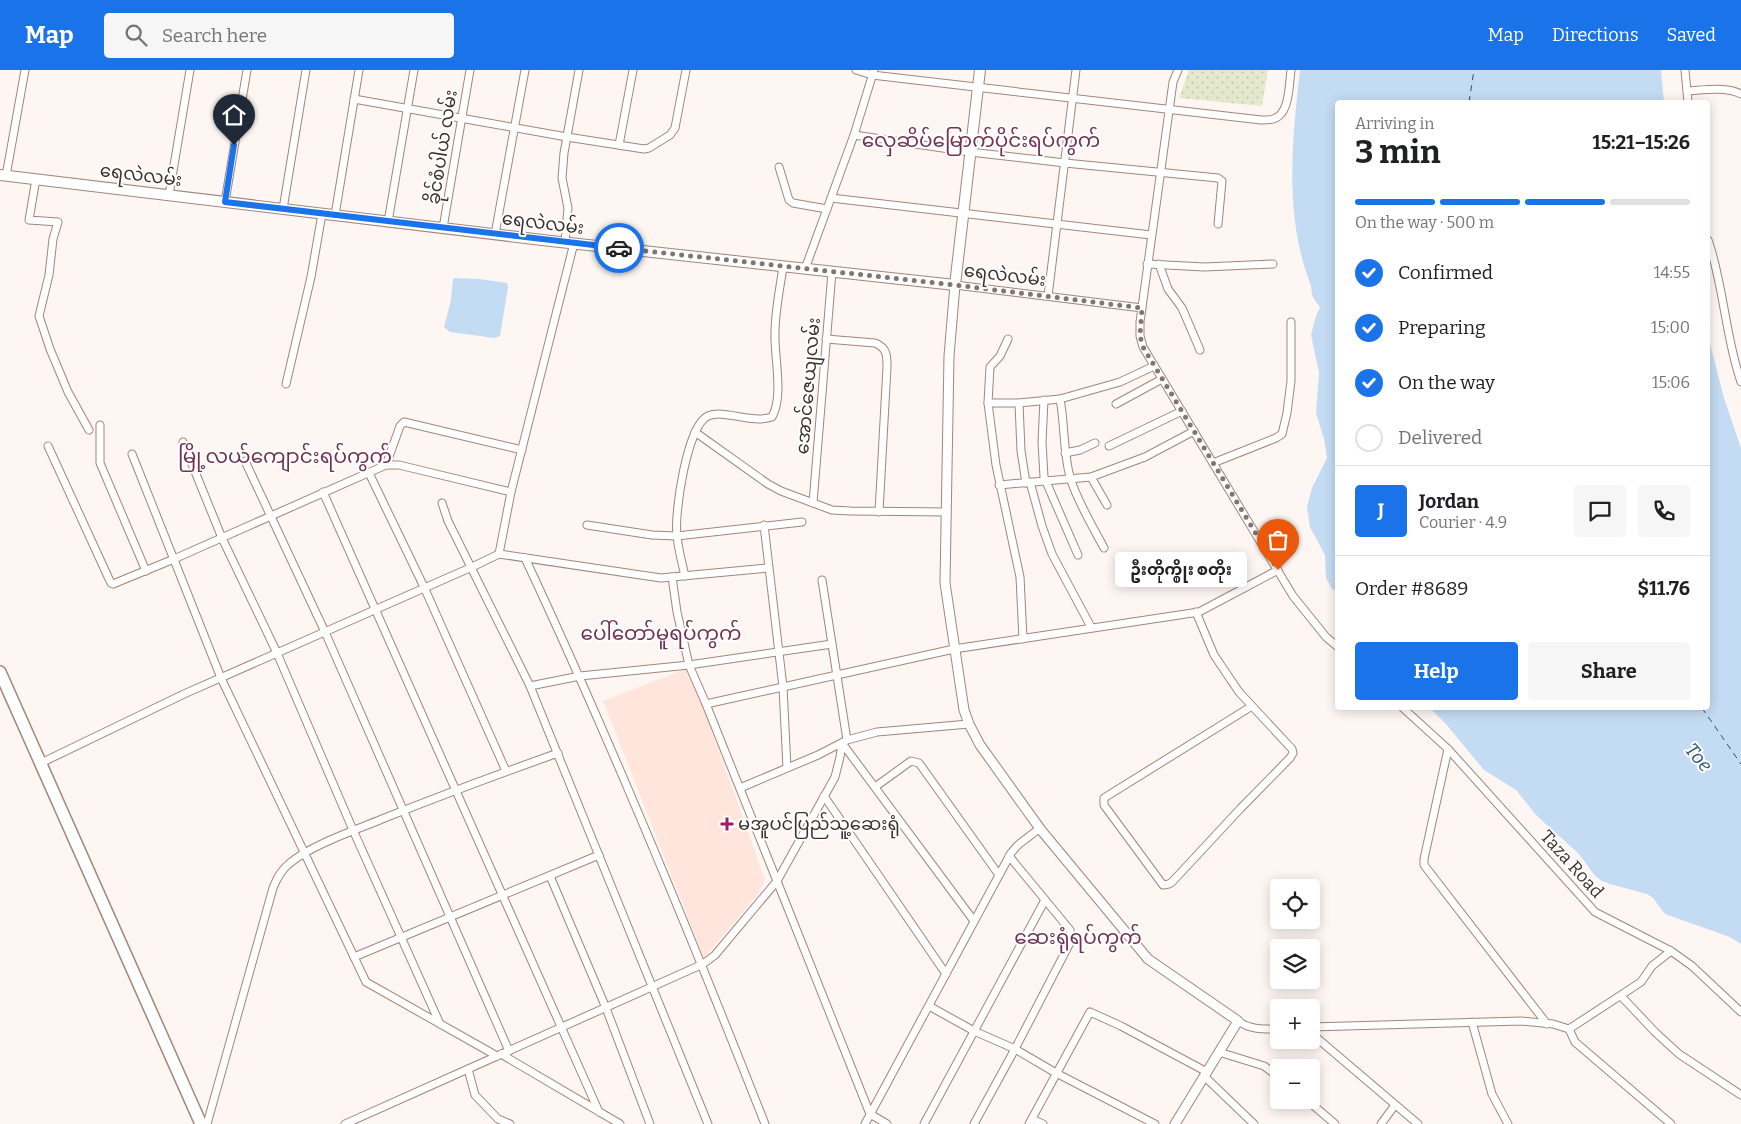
<!DOCTYPE html>
<html lang="en">
<head>
<meta charset="utf-8">
<style>
  :root { --surface:#fff; --page:#f6f6f6; --text:#202124; --muted:#757577; --line:#e0e0e0; --accent:#1a73e8 }
  body { margin:0; font-family:Bitter,"Noto Sans Myanmar",serif; background:var(--page); color:var(--text); height:100vh; display:flex; flex-direction:column; font-size:19px; white-space:nowrap }
  * { box-sizing:border-box; margin:0 }
  p { font-size:16px; color:var(--muted) }
  .icon { flex:none; width:28px; height:28px; fill:none; stroke:currentColor; stroke-width:2; stroke-linecap:round; stroke-linejoin:round }
  .map { position:relative; flex:1; overflow:hidden }
  .side { position:absolute; left:1335px; top:30px; width:375px; height:610px; display:flex; flex-direction:column; background:var(--surface); border-radius:5px; box-shadow:0 2px 12px #0003 }
  .side>* { flex:none }
  .tools { position:absolute; left:1270px; top:809px; display:grid; gap:10px }
  .tools a { display:grid; place-items:center; width:50px; height:50px; border-radius:5px; background:var(--surface); box-shadow:0 2px 12px #0003; font-size:25px }
  .pin { position:absolute; display:grid; place-items:center; width:42px; height:42px; color:#fff; margin:-51px -21px; border-radius:50% 50% 50% 0; rotate:-45deg; box-shadow:0 0 5px #0007 }
  .pin .icon { rotate:45deg }
  .courier { position:absolute; display:grid; place-items:center; width:50px; height:50px; margin:-25px; border:4px solid #1a73e8; border-radius:50%; background:#fff; color:#222; box-shadow:0 1px 6px #0007 }
  .bubble { position:absolute; height:35px; border-radius:5px; background:var(--surface); box-shadow:0 2px 12px #0003; font-size:16px; font-weight:700; line-height:35px; text-align:center }
  .summary em { font-style:normal; font-weight:700 }
  .summary div { display:flex; flex-direction:column-reverse }
  .summary { display:flex; align-items:center; justify-content:space-between; height:85px; padding:0 20px }
  h1 { font-size:32px; font-weight:700; line-height:38px }
  .bar { display:grid; grid-template-columns:repeat(4,1fr); gap:8px 5px; align-content:center; height:60px; padding:0 20px }
  .bar i { height:6px; border-radius:4px; background:var(--line) }
  .bar .selected { background:var(--accent) }
  .bar p { grid-column:span 4 }
  .line { display:flex; align-items:center; gap:12px; padding:0 20px; border-top:1px solid var(--line) }
  .line div { flex:1 }
  .round { display:grid; place-items:center; flex:none; width:52px; height:52px; border-radius:5px; background:var(--page) }
  ol { padding:0 20px; list-style:none }
  li { display:flex; align-items:center; gap:15px; height:55px }
  li p { margin-inline-start:auto }
  li .icon { padding:5px; border-radius:50%; background:var(--accent); color:#fff; stroke-width:4 }
  li:last-child { color:var(--muted) }
  li i { width:28px; height:28px; border:2px solid var(--line); border-radius:50% }
  .action { display:flex; gap:10px; margin-top:auto; padding:10px 20px }
  .action a { flex:1; height:58px; border-radius:5px; background:var(--accent); color:#fff; font-size:20px; font-weight:700; line-height:58px; text-align:center }
  .action a+a { background:var(--page); color:var(--text) }
  header { display:flex; align-items:center; gap:30px; box-sizing:border-box; height:70px; padding:0 25px; background:var(--accent); color:#fff }
  header strong { font-size:24px }
  nav { display:flex; gap:28px; margin-inline-start:auto; font-size:18px }
  .search { width:350px; height:45px; background:var(--page); display:flex; align-items:center; gap:12px; box-sizing:border-box; padding:0 18px; border-radius:5px; color:var(--muted); font-size:19px }
  .map>svg:first-child { display:block }
  .built { fill:#ffe5dc }
  .grass { fill:url(#grass-dots) }
  .water { fill:#c4dcf3 }
  .lines { fill:none; stroke-linecap:round; stroke-linejoin:round }
  .ferry { stroke:#2a5172; stroke-width:1; stroke-dasharray:6 5; stroke-linecap:butt }
  .minor-casing { stroke:#a48579; stroke-width:9 }
  .tertiary-casing { stroke:#a48579; stroke-width:11 }
  .secondary-casing { stroke:#a48579; stroke-width:12 }
  .primary-casing { stroke:#a48579; stroke-width:14 }
  .minor { stroke:#fff; stroke-width:7 }
  .tertiary { stroke:#fff; stroke-width:9 }
  .secondary { stroke:#fff; stroke-width:10 }
  .primary { stroke:#fff; stroke-width:11 }
  .done { stroke:#807571; stroke-width:5; stroke-dasharray:0 9 }
  .route { stroke:#1a73e8; stroke-width:6 }
  .poi-dot { fill:#a01c6b; stroke:#fff; stroke-width:2 }
  .labels { text-anchor:middle; stroke-width:4; stroke-linejoin:round; paint-order:stroke }
  .street-label { font-size:18px; fill:#3d302b; stroke:#fff }
  .poi-label { font-size:18px; fill:#3d302b; stroke:#fff; text-anchor:start }
  .water-label { font-size:19px; font-style:italic; fill:#2a5172; stroke:#fff }
  .quarter-label { font-size:20px; fill:#713152; stroke:#fff }
</style>
</head>
<body>
<header>
<strong>Map</strong>
<div class="search"><svg class="icon" aria-label="search" viewBox="0 0 24 24"><circle cx="10" cy="10" r="6"/><path d="M15 15l6 6"/></svg>Search here</div>
<nav><a>Map</a><a>Directions</a><a>Saved</a></nav>
</header>
<div class="map">
<svg width="1741" height="1054" viewBox="0 0 1741 1054">
  <defs>
    <pattern id="grass-dots" width="8" height="8" patternUnits="userSpaceOnUse" patternTransform="scale(1.25)"><rect width="8" height="8" fill="#e4e9ce"/><path d="M2 2h.1M6 6h.1" fill="none" stroke="#c4c8b1" stroke-width="1.8" stroke-linecap="round"/></pattern>
  </defs>
  <rect width="100%" height="100%" fill="#fdf6f3"/>
  <polygon class="built" points="688,598 726,700 765,810 758,824 704,888 603,631"/>
  <polygon class="grass" points="1189,0 1268,0 1262,36 1179,28"/>
  <g class="water">
    <path d="M1300,0H1661L1664,32H1338L1337,521L1332,519L1326,508L1325,485L1310,457L1307,437L1312,418L1327,388L1324,369L1316,343L1319,303L1311,265L1315,249L1320,237C1318,234 1315,231 1313,227C1311,223 1312,217 1310,213C1284,145 1292,71 1300,0Z"/>
    <polygon points="455,208 479,209 507,213 508,217 500,266 494,268 450,262 444,257 451,230 453,209"/>
    <polygon points="1708,266 1724,328 1741,378 1741,874 1730,867 1665,844 1653,828 1647,824 1610,814 1602,811 1595,806 1579,784 1537,746 1516,720 1484,700 1446,654 1430,638 1708,638"/>
  </g>
  <g class="lines">
    <g class="ferry">
      <polyline points="1469,32 1474,0"/>
      <polyline points="1702,638 1741,694"/>
    </g>
    <g class="minor-casing">
      <g id="minor">
        <path d="M856,0L872,5L1261,50C1264,50 1269,50 1273,49C1290,45 1289,14 1291,0"/>
        <polyline points="1178,0 1173,12 1140,252 1140,266 1143,277 1293,526 1326,567 1338,577"/>
        <polyline points="1685,0 1688,32"/>
        <path d="M1687,21C1704,20 1725,16 1741,24"/>
        <polyline points="354,29 567,67 644,79 649,78 670,65 675,58 686,0"/>
        <polyline points="854,65 970,82 1065,93 1218,108 1222,111 1218,154"/>
        <polyline points="619,75 633,0"/>
        <polyline points="779,97 789,130 793,133 827,139"/>
        <polyline points="6,106 25,0"/>
        <polyline points="36,109 29,150 58,152 53,169 49,205 39,246 50,279 68,322 89,360"/>
        <polyline points="169,125 190,0"/>
        <polyline points="831,128 1151,165"/>
        <polyline points="225,132 247,0"/>
        <polyline points="283,139 306,0"/>
        <polyline points="335,145 359,0"/>
        <polyline points="388,152 414,0"/>
        <polyline points="443,158 470,0"/>
        <polyline points="495,164 525,0"/>
        <path d="M1708,170C1724,216 1725,266 1741,312"/>
        <polyline points="565,172 568,138 562,108 564,83 579,0"/>
        <polyline points="1147,194 1205,197 1273,194"/>
        <polyline points="1159,194 1168,219 1182,238 1200,280"/>
        <polyline points="805,199 854,65 874,0"/>
        <polyline points="955,215 1142,238"/>
        <polyline points="1048,226 1076,0"/>
        <path d="M826,269L875,273C887,278 887,285 887,297L879,442"/>
        <polyline points="1008,269 1000,286 990,297 988,333 996,395 1020,507 1023,569"/>
        <polyline points="286,314 311,207 322,144"/>
        <path d="M1060,329C1065,355 1063,381 1070,407C1076,429 1093,457 1104,478"/>
        <polyline points="1044,330 1042,372 1044,407 1078,485"/>
        <polyline points="988,333 1019,333 1060,329 1120,312 1154,296"/>
        <polyline points="1019,333 1021,381 1026,413"/>
        <polyline points="1116,334 1162,309"/>
        <polyline points="100,355 100,393 146,501"/>
        <polyline points="695,362 768,414 781,421 832,440 851,441 946,442"/>
        <polyline points="183,372 222,468 277,583 353,760 440,954"/>
        <polyline points="48,376 109,509 111,513 113,514 174,489 386,395 399,395 511,422"/>
        <polyline points="1109,376 1182,341"/>
        <polyline points="1065,383 1080,380 1095,373"/>
        <polyline points="132,384 221,608 366,912 497,986"/>
        <polyline points="245,391 325,562 509,981"/>
        <polyline points="1213,393 1276,368 1282,364 1287,343 1291,311 1291,252"/>
        <polyline points="386,395 400,356 404,352 522,380"/>
        <polyline points="369,403 424,517 506,701"/>
        <polyline points="1091,407 1107,435"/>
        <polyline points="1030,412 1042,456 1052,484 1091,557"/>
        <polyline points="999,415 1091,407 1145,387 1194,361"/>
        <polyline points="323,422 599,1042"/>
        <polyline points="442,433 448,451 530,616 708,1054"/>
        <polyline points="813,433 832,202"/>
        <polyline points="587,455 652,465 677,466 802,452"/>
        <polyline points="764,455 783,617 787,698"/>
        <polyline points="499,484 511,422 574,173"/>
        <path d="M525,488C612,674 690,863 765,1054"/>
        <path d="M685,506C682,493 678,479 677,465C674,444 687,355 708,346C724,339 751,354 772,347C784,326 774,287 775,263C775,241 780,218 783,197"/>
        <polyline points="822,510 832,574"/>
        <polyline points="1196,542 1214,585 1239,622 1292,679 1293,683 1290,688 1240,739 1172,812 1169,814 1163,815 1104,735 1104,728 1252,636"/>
        <polyline points="530,616 580,606 689,595 832,574 847,670"/>
        <polyline points="706,634 954,579 1199,542 1278,500"/>
        <polyline points="1403,638 1448,679 1595,842 1671,881 1692,896 1741,942"/>
        <polyline points="842,673 840,687 835,707 777,811 870,1044 887,1054"/>
        <polyline points="842,673 974,851"/>
        <polyline points="1448,679 1424,789 1424,795 1547,954"/>
        <polyline points="41,693 184,624 472,497 499,484 661,508 768,498"/>
        <polyline points="875,717 911,691 919,693 999,805"/>
        <polyline points="740,718 818,685 847,670 877,662 969,654"/>
        <polyline points="824,726 946,904"/>
        <polyline points="550,806 606,938 650,1054"/>
        <polyline points="354,887 599,785"/>
        <polyline points="1621,926 1655,962 1679,984 1741,1025"/>
        <polyline points="929,936 974,961 1015,979 1056,1003 1155,1054"/>
        <path d="M1238,951C1250,960 1264,959 1279,959"/>
        <polyline points="1472,952 1492,1024 1508,1054"/>
        <polyline points="1311,957 1521,951 1553,954 1569,959 1575,972 1671,1054"/>
        <polyline points="1569,959 1641,912 1652,896 1671,881"/>
        <polyline points="1311,963 1418,1054"/>
        <polyline points="1219,982 1264,996 1279,1007"/>
        <polyline points="501,984 620,1054"/>
        <polyline points="468,999 475,1025 498,1049 510,1054"/>
        <polyline points="1204,1006 1254,1054"/>
        <polyline points="1307,1030 1335,1054"/>
        <polyline points="1032,1049 1043,1054"/>
        <path d="M207,1054L273,818C277,808 281,800 290,793C311,775 356,760 382,749C440,726 499,704 558,683"/>
        <polyline points="345,1054 703,894 715,885 777,811 706,634 689,595 677,542 672,507"/>
        <polyline points="865,1054 1011,783 1018,775 1040,758"/>
        <polyline points="924,1054 1045,830"/>
        <polyline points="974,1054 1015,979 1072,869 1070,860 1009,786"/>
        <polyline points="1029,1054 1090,942 1121,956 1207,1002"/>
        <polyline points="1381,1054 1395,1035"/>
      </g>
    </g>
    <g class="tertiary-casing">
      <polyline id="tertiary" points="955,215 949,286 945,513 964,640 969,654 980,675 1041,760 1148,889 1238,951 1175,1054"/>
    </g>
    <g class="secondary-casing">
      <polyline id="secondary" points="0,105 551,171 955,215 980,0"/>
    </g>
    <g class="primary-casing">
      <polyline id="primary" points="0,602 201,1054"/>
    </g>
    <use href="#minor" class="minor"/>
    <use href="#tertiary" class="tertiary"/>
    <use href="#secondary" class="secondary"/>
    <use href="#primary" class="primary"/>
  </g>
  <g class="lines">
    <polyline class="done" points="619,178 955,215 1142,238 1140,266 1143,277 1278,500"/>
    <polyline class="route" points="234,75 225,132 619,178"/>
  </g>
  <path class="poi-dot" d="M724.5 746.5h5v5h5v5h-5v5h-5v-5h-5v-5h5z"/>
  <g class="labels">
    <g class="street-label">
      <text transform="translate(442 77) rotate(-81)" y="6">ခိုင်စံပါယ် လမ်း</text>
      <text transform="translate(141 105) rotate(7)" y="6">ရေလဲလမ်း</text>
      <text transform="translate(543 153) rotate(7)" y="6">ရေလဲလမ်း</text>
      <text transform="translate(1005 205) rotate(7)" y="6">ရေလဲလမ်း</text>
      <text transform="translate(808 316) rotate(-85)" y="6">အောင်ဇေယျလမ်း</text>
      <text transform="translate(1572 794) rotate(48)" y="6">Taza Road</text>
    </g>
    <g class="poi-label">
      <text x="738" y="760">မအူပင်ပြည်သူ့ဆေးရုံ</text>
    </g>
    <g class="water-label">
      <text transform="translate(1699 687) rotate(50)" y="7">Toe</text>
    </g>
    <g class="quarter-label">
      <text x="981" y="77">လှေဆိပ်မြောက်ပိုင်းရပ်ကွက်</text>
      <text x="285" y="393">မြို့လယ်ကျောင်းရပ်ကွက်</text>
      <text x="661" y="570">ပေါ်တော်မူရပ်ကွက်</text>
      <text x="1078" y="874">ဆေးရုံရပ်ကွက်</text>
    </g>
  </g>
</svg>
<div class="tools">
<a><svg class="icon" aria-label="locate" viewBox="0 0 24 24"><circle cx="12" cy="12" r="6"/><path d="M12 2v4M12 18v4M2 12h4M18 12h4"/></svg></a>
<a><svg class="icon" aria-label="layers" viewBox="0 0 24 24"><path d="M12 4l9 5-9 5-9-5zM3 14l9 5 9-5"/></svg></a>
<a>+</a>
<a>−</a>
</div>
<div class="pin" style="left:1278px;top:500px;background:#ea580c"><svg class="icon" aria-label="bag" viewBox="0 0 24 24"><path d="M5 8h14l-1 12H6zM9 8a3 3 0 0 1 6 0"/></svg></div>
<div class="pin" style="left:234px;top:75px;background:#1f2937"><svg class="icon" aria-label="home" viewBox="0 0 24 24"><path d="M3 11l9-7 9 7M6 9v11h12V9"/></svg></div>
<div class="courier" style="left:619px;top:178px"><svg class="icon" aria-label="car" viewBox="0 0 24 24"><path d="M5 17H2v-5l4-1 3-4h7l3 4 3 1v5h-3M9 17h6M6 11h13"/><circle cx="7" cy="17" r="2"/><circle cx="17" cy="17" r="2"/></svg></div>
<div class="bubble" style="left:1115px;top:482px;width:132px">ဦးတိုက္စိုး စတိုး</div>
<section class="side">
<div class="summary"><div><h1>3 min</h1><p>Arriving in</p></div><em>15:21–15:26</em></div>
<div class="bar"><i class="selected"></i><i class="selected"></i><i class="selected"></i><i></i><p>On the way · 500 m</p></div>
<ol>
<li><svg class="icon" aria-label="check" viewBox="0 0 24 24"><path d="M5 12l5 5 9-10"/></svg>Confirmed<p>14:55</p></li>
<li><svg class="icon" aria-label="check" viewBox="0 0 24 24"><path d="M5 12l5 5 9-10"/></svg>Preparing<p>15:00</p></li>
<li><svg class="icon" aria-label="check" viewBox="0 0 24 24"><path d="M5 12l5 5 9-10"/></svg>On the way<p>15:06</p></li>
<li><i></i>Delivered</li>
</ol>
<div class="line" style="height:90px"><b class="round" style="background:var(--accent);color:#fff">J</b><div><b>Jordan</b><p>Courier · 4.9</p></div><a class="round"><svg class="icon" aria-label="chat" viewBox="0 0 24 24"><path d="M4 5h16v11H9l-5 4z"/></svg></a><a class="round"><svg class="icon" aria-label="phone" viewBox="0 0 24 24"><path d="M5 4h4l2 5-3 2q2 4 5 5l2-3 5 2v4C11 20 4 13 5 4z"/></svg></a></div>
<div class="line" style="height:65px"><div>Order #8689</div><b>$11.76</b></div>
<div class="action"><a>Help</a><a>Share</a></div>
</section>
</div>
</body>
</html>
